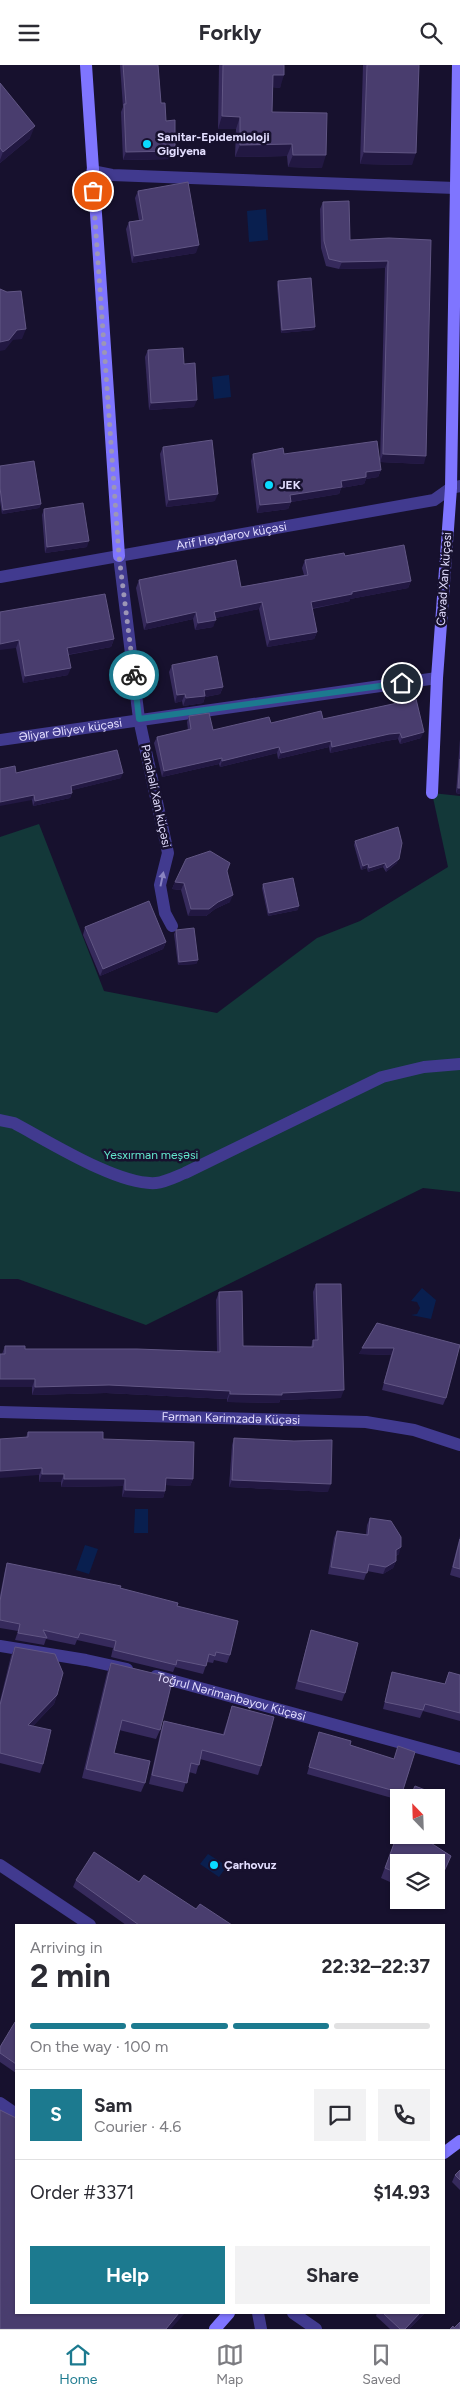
<!DOCTYPE html>
<html lang="en">
<head>
<meta charset="utf-8">
<style>
  :root { --surface:#fff; --page:#f2f2f3; --text:#2b2b33; --muted:#7c7c81; --line:#e1e1e2; --accent:#1c7a8f }
  body { margin:0; font-family:Figtree,sans-serif; background:var(--page); color:var(--text); height:100vh; display:flex; flex-direction:column; font-size:19px; white-space:nowrap }
  * { box-sizing:border-box; margin:0 }
  p { font-size:16px; color:var(--muted) }
  .icon { flex:none; width:28px; height:28px; fill:none; stroke:currentColor; stroke-width:2; stroke-linecap:round; stroke-linejoin:round }
  .map { position:relative; flex:1; overflow:hidden }
  .panel { position:absolute; left:15px; top:1859px; width:430px; height:390px; display:flex; flex-direction:column; background:var(--surface); border-radius:0px; box-shadow:0 1px 4px #0004 }
  .panel>* { flex:none }
  .needle { width:32px; rotate:337deg }
  .controls { position:absolute; left:390px; top:1724px; display:grid; gap:10px }
  .controls a { display:grid; place-items:center; width:55px; height:55px; border-radius:0px; background:var(--surface); box-shadow:0 1px 4px #0004; font-size:25px }
  .pin { position:absolute; display:grid; place-items:center; width:42px; height:42px; color:#fff; margin:-21px; border:2px solid #fff; border-radius:50%; box-shadow:0 1px 5px #0007 }
  .courier { position:absolute; display:grid; place-items:center; width:50px; height:50px; margin:-25px; border:4px solid #1c7a8f; border-radius:50%; background:#fff; color:#222; box-shadow:0 1px 6px #0007 }
  .overview em { font-style:normal; font-weight:700 }
  .overview div { display:flex; flex-direction:column-reverse }
  .overview { display:flex; align-items:center; justify-content:space-between; height:85px; padding:0 15px }
  h1 { font-size:32px; font-weight:700; line-height:38px }
  .bar { display:grid; grid-template-columns:repeat(4,1fr); gap:8px 5px; align-content:center; height:60px; padding:0 15px }
  .bar i { height:6px; border-radius:4px; background:var(--line) }
  .bar .selected { background:var(--accent) }
  .bar p { grid-column:span 4 }
  .line { display:flex; align-items:center; gap:12px; padding:0 15px; border-top:1px solid var(--line) }
  .line div { flex:1 }
  .round { display:grid; place-items:center; flex:none; width:52px; height:52px; border-radius:0px; background:var(--page) }
  .cta { display:flex; gap:10px; margin-top:auto; padding:10px 15px }
  .cta a { flex:1; height:58px; border-radius:0px; background:var(--accent); color:#fff; font-size:20px; font-weight:700; line-height:58px; text-align:center }
  .cta a+a { background:var(--page); color:var(--text) }
  header { display:flex; justify-content:space-between; align-items:center; height:65px; padding:0 15px; background:var(--surface); font-size:22px; font-weight:700 }
  .tabs { display:flex; justify-content:space-around; align-items:center; height:70px; border-top:1px solid var(--line); background:var(--surface); font-size:14px; color:var(--muted) }
  .tabs a { display:grid; justify-items:center; gap:2px }
  .tabs .selected { color:var(--accent) }
  .map>svg:first-child { display:block }
  .green { fill:#133839 }
  .water { fill:#091f4f }
  .lines { fill:none; stroke-linecap:round; stroke-linejoin:round }
  .street { stroke:#413a8f; stroke-width:12 }
  .secondary { stroke:#7f75ff; stroke-width:12 }
  .wall { fill:#362a5c }
  .shaded-wall { fill:#221842 }
  .building { fill:#493d6e; stroke:#615684 }
  .oneway { fill:#8a84c1 }
  .done { stroke:#9c96b6; stroke-width:5; stroke-dasharray:0 9 }
  .route { stroke:#1c7a8f; stroke-width:6 }
  .poi-dot { fill:#0adbff; stroke:#17112e; stroke-width:2 }
  .labels { text-anchor:middle; stroke-width:5; stroke-linejoin:round; paint-order:stroke }
  .poi-label { font-size:12px; font-weight:bold; fill:#e3deff; stroke:#17112e; text-anchor:start }
  .street-label { font-size:12px; fill:#e3deff; stroke:#17112e }
  .park-label { font-size:12px; fill:#63e7cc; stroke:#17112e }
</style>
</head>
<body>
<header><svg class="icon" aria-label="menu" viewBox="0 0 24 24"><path d="M4 6h16M4 12h16M4 18h16"/></svg>Forkly<svg class="icon" aria-label="search" viewBox="0 0 24 24"><circle cx="10" cy="10" r="6"/><path d="M15 15l6 6"/></svg></header>
<div class="map">
<svg width="460" height="2264" viewBox="0 0 460 2264">
  <rect width="100%" height="100%" fill="#17112e"/>
  <polygon class="green" points="432,728 460,731 460,1127 423,1123 146,1260 18,1214 0,1214 0,772 39,759 104,926 217,948 317,873 360,856 448,802"/>
  <g class="water">
    <polygon points="266,144 268,175 249,177 247,146"/>
    <polygon points="229,310 231,332 214,334 212,312"/>
    <polygon points="422,1223 436,1235 431,1254 411,1250 417,1249 420,1243 417,1237 411,1236"/>
    <polygon points="135,1444 148,1444 148,1468 134,1468"/>
    <polygon points="85,1480 98,1484 89,1509 76,1505"/>
    <polygon points="208,1789 227,1801 219,1812 200,1799"/>
  </g>
  <g class="lines">
    <g class="street">
      <polyline points="92,106 112,110 455,123"/>
      <polyline points="119,491 139,654 168,788 160,820 165,848 172,861"/>
      <path id="s1" d="M0,512L434,435L451,423L460,421"/>
      <path id="s2" d="M0,675L437,613"/>
      <path d="M0,1055L14,1058C48,1076 119,1121 156,1118C166,1117 177,1111 185,1108L382,1012L424,1002L460,999"/>
      <path id="s3" d="M0,1347L366,1357L414,1365L460,1380"/>
      <polyline points="0,1581 86,1595 127,1604"/>
      <path id="s4" d="M156,1611L460,1694"/>
      <polyline points="0,1800 90,1860"/>
      <polyline points="0,2038 16,2049"/>
      <polyline points="258,2248 261,2264"/>
      <polyline points="293,2248 316,2264"/>
    </g>
    <g class="secondary">
      <polyline points="86,0 119,491"/>
      <polyline points="432,728 437,613 451,423 458,0"/>
      <polyline points="444,2088 460,2076"/>
      <polyline points="215,2264 229,2248"/>
    </g>
  </g>
  <g class="wall">
    <polygon points="120,0 158,0 161,38 175,86 172,94 123,95 121,47 123,42"/>
    <polygon points="219,0 284,0 280,23 273,22 272,47 322,103 288,102 287,91 235,92 236,64 218,64"/>
    <polygon points="357,0 419,0 412,100 360,99 363,0"/>
    <polygon points="0,18 30,73 0,98"/>
    <polygon points="138,126 196,188 132,198 126,164 129,157 139,155 135,133"/>
    <polygon points="323,137 350,175 389,173 424,399 380,397 385,203 339,204 326,201 321,183 320,144"/>
    <polygon points="278,216 315,262 314,265 281,268 277,220"/>
    <polygon points="148,285 184,299 194,342 149,345 145,292"/>
    <polygon points="163,382 215,436 166,442 160,389"/>
    <polygon points="253,389 284,389 381,405 378,412 366,414 364,419 341,423 339,429 291,437 288,444 257,448 251,396"/>
    <polygon points="0,401 41,439 39,443 2,449 0,436"/>
    <polygon points="44,444 87,482 45,488 42,450"/>
    <polygon points="345,491 411,516 408,523 350,534 350,536 312,544 317,567 314,574 267,582 259,544 215,553 213,562 195,565 193,554 144,565 136,523 139,515 241,522 304,510 302,503 305,495"/>
    <polygon points="0,547 114,574 111,582 68,590 68,610 23,618 16,583"/>
    <polygon points="172,600 223,622 220,629 205,632 203,638 183,641 182,636 175,638 169,607"/>
    <polygon points="416,634 421,673 400,679 398,674 386,676 330,688 329,682 278,694 277,688 220,702 219,699 162,712 154,678 157,672 188,665 187,657 189,651 213,665 271,658 323,654"/>
    <polygon points="460,674 460,729 456,728"/>
    <polygon points="16,708 121,713 72,725 72,728 70,733 33,741 32,735"/>
    <polygon points="355,776 397,798 386,807 383,802 368,807 367,803 361,805 354,780"/>
    <polygon points="227,806 230,837 215,844 206,851 188,851 181,825 172,824 175,817"/>
    <polygon points="263,819 298,845 268,851 262,823"/>
    <polygon points="85,862 166,877 163,884 100,911 83,870"/>
    <polygon points="176,865 198,895 196,899 178,900 174,869"/>
    <polygon points="316,1219 341,1333 280,1335 279,1338 227,1337 227,1334 106,1328 32,1330 32,1322 2,1289 5,1281 25,1284 217,1287 216,1235 219,1227 243,1281 311,1282 313,1275 315,1275 313,1227"/>
    <polygon points="377,1258 446,1333 443,1340 382,1325 391,1290 359,1289"/>
    <polygon points="28,1367 103,1374 193,1414 190,1421 165,1420 165,1426 163,1433 122,1432 123,1421 61,1422 61,1417 39,1417 39,1410 26,1372"/>
    <polygon points="234,1373 328,1427 229,1422 232,1380"/>
    <polygon points="370,1453 399,1489 396,1491 396,1496 393,1503 383,1509 367,1506 364,1515 328,1509 334,1473 337,1466 366,1470 367,1460"/>
    <polygon points="460,1471 460,1513 450,1510"/>
    <polygon points="7,1498 120,1523 177,1541 230,1590 227,1598 214,1595 213,1598 207,1597 203,1609 175,1602 173,1607 111,1592 113,1583 77,1575 75,1580 46,1574 44,1580 15,1575 18,1566 0,1563 0,1530 5,1505"/>
    <polygon points="311,1565 345,1628 342,1636 295,1624"/>
    <polygon points="15,1582 57,1630 54,1639 33,1661 43,1699 40,1708 0,1698 0,1636 11,1591"/>
    <polygon points="111,1598 160,1665 156,1674 119,1665 114,1688 145,1718 141,1727 82,1713 107,1608"/>
    <polygon points="392,1607 445,1619 449,1607 460,1610 460,1656 423,1646 420,1653 383,1644 390,1614"/>
    <polygon points="232,1641 261,1701 258,1710 200,1694 196,1709 189,1707 183,1727 149,1719 161,1665 164,1656 223,1669"/>
    <polygon points="319,1667 350,1680 394,1694 415,1687 401,1732 399,1732 399,1735 307,1709"/>
    <polygon points="399,1765 420,1771 451,1791 447,1801 399,1798 399,1821 381,1813"/>
    <polygon points="76,1815 139,1817 196,1844 232,1860 126,1860 73,1822"/>
    <polygon points="16,1958 16,2008 0,1997 0,1982"/>
    <polygon points="460,2105 460,2125 452,2117 455,2110"/>
    <polygon points="377,2248 425,2248 409,2264 390,2264 376,2251"/>
  </g>
  <g class="shaded-wall">
    <polygon points="273,10 284,10 280,23 268,22"/>
    <polygon points="222,51 240,52 236,64 218,64"/>
    <polygon points="35,61 30,73 0,98 0,95 3,87"/>
    <polygon points="292,79 287,91 235,92 240,80"/>
    <polygon points="175,86 172,94 123,95 126,87"/>
    <polygon points="364,87 416,88 412,100 360,99"/>
    <polygon points="293,90 326,90 322,103 288,102"/>
    <polygon points="199,180 196,188 132,198 134,191"/>
    <polygon points="388,196 385,203 339,204 342,197"/>
    <polygon points="315,262 314,265 281,268 282,265"/>
    <polygon points="26,264 22,274 13,275 5,285 0,286 0,277 17,265"/>
    <polygon points="197,335 194,342 149,345 151,338"/>
    <polygon points="383,389 426,391 424,399 380,397"/>
    <polygon points="381,405 378,412 366,414 364,419 341,423 339,429 291,437 288,444 257,448 260,440 290,430 341,416 366,407"/>
    <polygon points="218,429 215,436 166,442 169,435"/>
    <polygon points="41,439 39,443 2,449 3,445"/>
    <polygon points="89,476 87,482 45,488 47,482"/>
    <polygon points="411,516 408,523 350,534 350,536 308,544 311,537 352,527"/>
    <polygon points="262,537 259,544 211,554 214,547"/>
    <polygon points="196,547 193,554 144,565 147,558"/>
    <polygon points="216,555 213,562 195,565 198,558"/>
    <polygon points="317,567 314,574 267,582 270,575"/>
    <polygon points="114,574 111,582 65,590 67,583"/>
    <polygon points="19,575 16,583 0,585 0,579"/>
    <polygon points="71,603 68,610 23,618 25,611"/>
    <polygon points="223,622 220,629 205,632 203,638 183,641 186,633 204,625"/>
    <polygon points="185,629 182,636 175,638 177,630"/>
    <polygon points="424,667 421,673 400,679 402,673"/>
    <polygon points="400,668 398,674 386,676 330,688 332,682 389,669"/>
    <polygon points="331,676 329,682 278,694 281,688"/>
    <polygon points="279,682 277,688 220,702 222,696"/>
    <polygon points="222,693 219,699 162,712 164,706"/>
    <polygon points="123,708 121,713 69,726 71,721"/>
    <polygon points="458,723 460,723 460,729 456,728"/>
    <polygon points="72,728 70,733 33,741 35,736"/>
    <polygon points="34,730 32,735 0,741 0,737"/>
    <polygon points="399,794 397,798 386,807 387,803"/>
    <polygon points="385,798 383,802 368,807 369,803"/>
    <polygon points="368,799 367,803 361,805 363,801"/>
    <polygon points="175,817 184,818 181,825 172,824"/>
    <polygon points="233,830 230,837 215,844 206,851 188,851 191,844 218,837"/>
    <polygon points="299,841 298,845 268,851 269,848"/>
    <polygon points="166,877 163,884 100,911 103,904"/>
    <polygon points="198,895 196,899 178,900 179,897"/>
    <polygon points="362,1283 394,1283 391,1290 359,1289"/>
    <polygon points="0,1314 35,1314 32,1322 0,1322"/>
    <polygon points="109,1320 230,1326 227,1334 106,1328 32,1330 35,1322"/>
    <polygon points="344,1325 341,1333 280,1335 279,1338 227,1337 230,1329"/>
    <polygon points="42,1403 39,1410 0,1413 0,1406"/>
    <polygon points="42,1409 64,1409 61,1417 39,1417"/>
    <polygon points="166,1413 193,1414 190,1421 163,1420"/>
    <polygon points="64,1414 125,1414 123,1421 61,1422"/>
    <polygon points="232,1415 331,1419 328,1427 229,1422"/>
    <polygon points="125,1425 165,1426 163,1433 122,1432"/>
    <polygon points="401,1482 399,1489 393,1492 396,1485"/>
    <polygon points="396,1496 393,1503 383,1509 386,1502"/>
    <polygon points="57,1630 54,1639 25,1669 28,1660"/>
    <polygon points="451,1791 447,1801 436,1826 436,1824"/>
    <polygon points="179,2248 185,2248 171,2264 166,2264"/>
    <polygon points="420,2248 425,2248 409,2264 405,2264"/>
  </g>
  <g class="building">
    <polygon points="123,0 158,0 161,38 165,38 166,56 175,55 175,86 126,87 124,39 126,39"/>
    <polygon points="223,0 284,0 284,10 273,10 272,47 327,48 326,90 293,90 292,79 240,80 240,52 222,51"/>
    <polygon points="367,0 419,0 416,88 364,87"/>
    <polygon points="0,18 35,61 3,87 0,83"/>
    <polygon points="188,117 199,180 134,191 129,157 143,155 138,126"/>
    <polygon points="349,136 350,175 389,173 431,175 426,391 383,389 388,196 342,197 329,194 324,176 323,137"/>
    <polygon points="311,213 315,262 282,265 278,216"/>
    <polygon points="0,224 7,227 21,226 26,264 17,265 9,275 0,277"/>
    <polygon points="183,283 184,299 195,298 197,335 151,338 148,285"/>
    <polygon points="212,375 218,429 169,435 163,382"/>
    <polygon points="377,376 381,405 366,407 366,412 341,416 342,422 290,430 291,437 260,440 253,389 283,383 284,389"/>
    <polygon points="34,396 41,439 3,445 0,423 0,401"/>
    <polygon points="83,438 89,476 47,482 44,444"/>
    <polygon points="404,480 411,516 352,527 352,529 311,537 317,567 270,575 262,537 214,547 216,555 198,558 196,547 147,558 139,515 236,495 241,522 308,510 305,495 344,488 345,491"/>
    <polygon points="105,529 114,574 67,583 71,603 25,611 19,575 0,579 0,547"/>
    <polygon points="217,591 223,622 204,625 205,631 186,633 185,629 177,630 172,600"/>
    <polygon points="416,634 424,667 402,673 400,668 389,669 332,682 331,676 281,688 279,682 222,696 222,693 164,706 157,672 191,664 189,651 209,648 213,665 269,652 271,658 321,646 323,654"/>
    <polygon points="117,685 123,708 71,721 72,728 35,736 34,730 0,737 0,704 15,701 16,708"/>
    <polygon points="460,694 460,723 458,723"/>
    <polygon points="398,762 402,778 399,794 387,803 385,798 369,803 368,799 363,801 355,776"/>
    <polygon points="210,786 230,798 227,806 233,830 218,837 209,844 191,844 184,818 175,817 186,794"/>
    <polygon points="293,813 299,841 269,848 263,819"/>
    <polygon points="149,836 166,877 103,904 85,862"/>
    <polygon points="194,863 198,895 179,897 176,865"/>
    <polygon points="316,1219 341,1219 344,1325 282,1328 282,1330 230,1329 230,1326 109,1320 35,1322 35,1314 0,1314 0,1289 5,1289 5,1281 25,1281 25,1284 137,1284 220,1287 219,1227 242,1226 243,1281 313,1282 313,1275 318,1275"/>
    <polygon points="377,1258 460,1280 446,1333 384,1318 394,1283 362,1283"/>
    <polygon points="28,1367 103,1367 103,1374 194,1377 193,1414 166,1413 165,1426 125,1425 125,1414 64,1414 64,1409 42,1409 42,1403 0,1406 0,1374 28,1372"/>
    <polygon points="234,1373 294,1376 332,1375 331,1419 232,1415"/>
    <polygon points="370,1453 391,1456 401,1472 401,1482 396,1485 396,1496 386,1502 369,1499 367,1508 331,1502 337,1466 368,1470"/>
    <polygon points="460,1474 460,1504 453,1502"/>
    <polygon points="7,1498 121,1521 120,1523 178,1538 177,1541 238,1556 230,1590 216,1587 215,1591 209,1589 206,1601 177,1595 176,1600 114,1585 116,1576 80,1568 78,1573 43,1565 47,1573 18,1568 20,1559 0,1555 0,1536"/>
    <polygon points="311,1565 358,1578 345,1628 298,1616"/>
    <polygon points="15,1582 55,1589 63,1608 57,1630 28,1660 51,1665 43,1699 0,1688 0,1640"/>
    <polygon points="111,1598 173,1613 160,1665 122,1655 114,1688 150,1696 145,1718 86,1704"/>
    <polygon points="392,1607 445,1619 449,1607 460,1610 460,1648 425,1639 423,1645 385,1637"/>
    <polygon points="232,1641 274,1652 261,1701 202,1685 199,1700 191,1698 187,1718 152,1710 164,1656 224,1670"/>
    <polygon points="319,1667 351,1676 350,1680 394,1694 398,1681 415,1687 402,1728 309,1702"/>
    <polygon points="415,1721 433,1728 432,1732 410,1732"/>
    <polygon points="399,1765 399,1770 420,1770 420,1771 451,1791 436,1824 436,1798 399,1798 399,1809 385,1803"/>
    <polygon points="94,1787 139,1817 144,1810 196,1844 200,1839 232,1860 139,1860 76,1815"/>
    <polygon points="15,1957 16,1958 16,1999 0,1988 0,1982"/>
    <polygon points="0,2045 16,2053 16,2248 179,2248 166,2264 0,2264"/>
    <polygon points="460,2105 460,2115 455,2110"/>
    <polygon points="383,2248 420,2248 405,2264 400,2264"/>
    <polygon points="460,2257 460,2264 450,2264 453,2261 454,2263"/>
  </g>
  <defs><path id="oneway-solid" d="M-6-.8H1V-3.2L6.5 0L1 3.2V.8H-6Z" transform="scale(1.25)"/></defs>
  <use class="oneway" href="#oneway-solid" transform="translate(162 814) rotate(-78)"/>
  <g class="lines">
    <polyline class="done" points="93,126 119,491 134,610"/>
    <polyline class="route" points="134,610 139,654 402,618"/>
  </g>
  <g class="poi-dot">
    <circle cx="147" cy="79" r="5"/>
    <circle cx="269" cy="420" r="5"/>
    <circle cx="214" cy="1800" r="5"/>
  </g>
  <g class="labels">
    <g class="poi-label">
      <text x="157" y="76">Sanitar-Epidemioloji<tspan x="157" dy="14">Gigiyena</tspan></text>
      <text x="279" y="424">JEK</text>
      <text x="224" y="1804">Çarhovuz</text>
    </g>
    <g class="street-label">
      <text dy="4" stroke="none"><textPath href="#s1" startOffset="235">Arif Heydərov küçəsi</textPath></text>
      <text transform="translate(444 514) rotate(-86)" y="4">Cavad Xan küçəsi</text>
      <text dy="4" stroke="none"><textPath href="#s2" startOffset="71">Əliyar Əliyev küçəsi</textPath></text>
      <text transform="translate(156 731) rotate(78)" y="4">Pənahəli Xan küçəsi</text>
      <text dy="4" stroke="none"><textPath href="#s3" startOffset="231">Fərman Kərimzadə Küçəsi</textPath></text>
      <text dy="4" stroke="none"><textPath href="#s4" startOffset="78">Toğrul Nərimanbəyov Küçəsi</textPath></text>
    </g>
    <g class="park-label">
      <text x="151" y="1094">Yesxırman meşəsi</text>
    </g>
  </g>
</svg>
<div class="controls">
<a><svg class="needle" viewBox="-14 -14 28 28"><path d="M0-13l5 13h-10z" fill="#e53935"/><path d="M0 13l5-13h-10z" fill="#7c7c81"/></svg></a>
<a><svg class="icon" aria-label="layers" viewBox="0 0 24 24"><path d="M12 4l9 5-9 5-9-5zM3 14l9 5 9-5"/></svg></a>
</div>
<div class="pin" style="left:93px;top:126px;background:#ea580c"><svg class="icon" aria-label="bag" viewBox="0 0 24 24"><path d="M5 8h14l-1 12H6zM9 8a3 3 0 0 1 6 0"/></svg></div>
<div class="pin" style="left:402px;top:618px;background:#1f2937"><svg class="icon" aria-label="home" viewBox="0 0 24 24"><path d="M3 11l9-7 9 7M6 9v11h12V9"/></svg></div>
<div class="courier" style="left:134px;top:610px"><svg class="icon" aria-label="bike" viewBox="0 0 24 24"><circle cx="6" cy="16" r="4"/><circle cx="18" cy="16" r="4"/><path d="M6 16l4-8h5l3 8M10 8l3 8H6M13 5h3"/></svg></div>
<section class="panel">
<div class="overview"><div><h1>2 min</h1><p>Arriving in</p></div><em>22:32–22:37</em></div>
<div class="bar"><i class="selected"></i><i class="selected"></i><i class="selected"></i><i></i><p>On the way · 100 m</p></div>
<div class="line" style="height:90px"><b class="round" style="background:var(--accent);color:#fff">S</b><div><b>Sam</b><p>Courier · 4.6</p></div><a class="round"><svg class="icon" aria-label="chat" viewBox="0 0 24 24"><path d="M4 5h16v11H9l-5 4z"/></svg></a><a class="round"><svg class="icon" aria-label="phone" viewBox="0 0 24 24"><path d="M5 4h4l2 5-3 2q2 4 5 5l2-3 5 2v4C11 20 4 13 5 4z"/></svg></a></div>
<div class="line" style="height:65px"><div>Order #3371</div><b>$14.93</b></div>
<div class="cta"><a>Help</a><a>Share</a></div>
</section>
</div>
<nav class="tabs">
<a class="selected"><svg class="icon" aria-label="home" viewBox="0 0 24 24"><path d="M3 11l9-7 9 7M6 9v11h12V9"/></svg>Home</a>
<a><svg class="icon" aria-label="map" viewBox="0 0 24 24"><path d="M3 6l6-2 6 2 6-2v14l-6 2-6-2-6 2zM9 4v14M15 6v14"/></svg>Map</a>
<a><svg class="icon" aria-label="saved" viewBox="0 0 24 24"><path d="M7 4h10v16l-5-4-5 4z"/></svg>Saved</a>
</nav>
</body>
</html>
